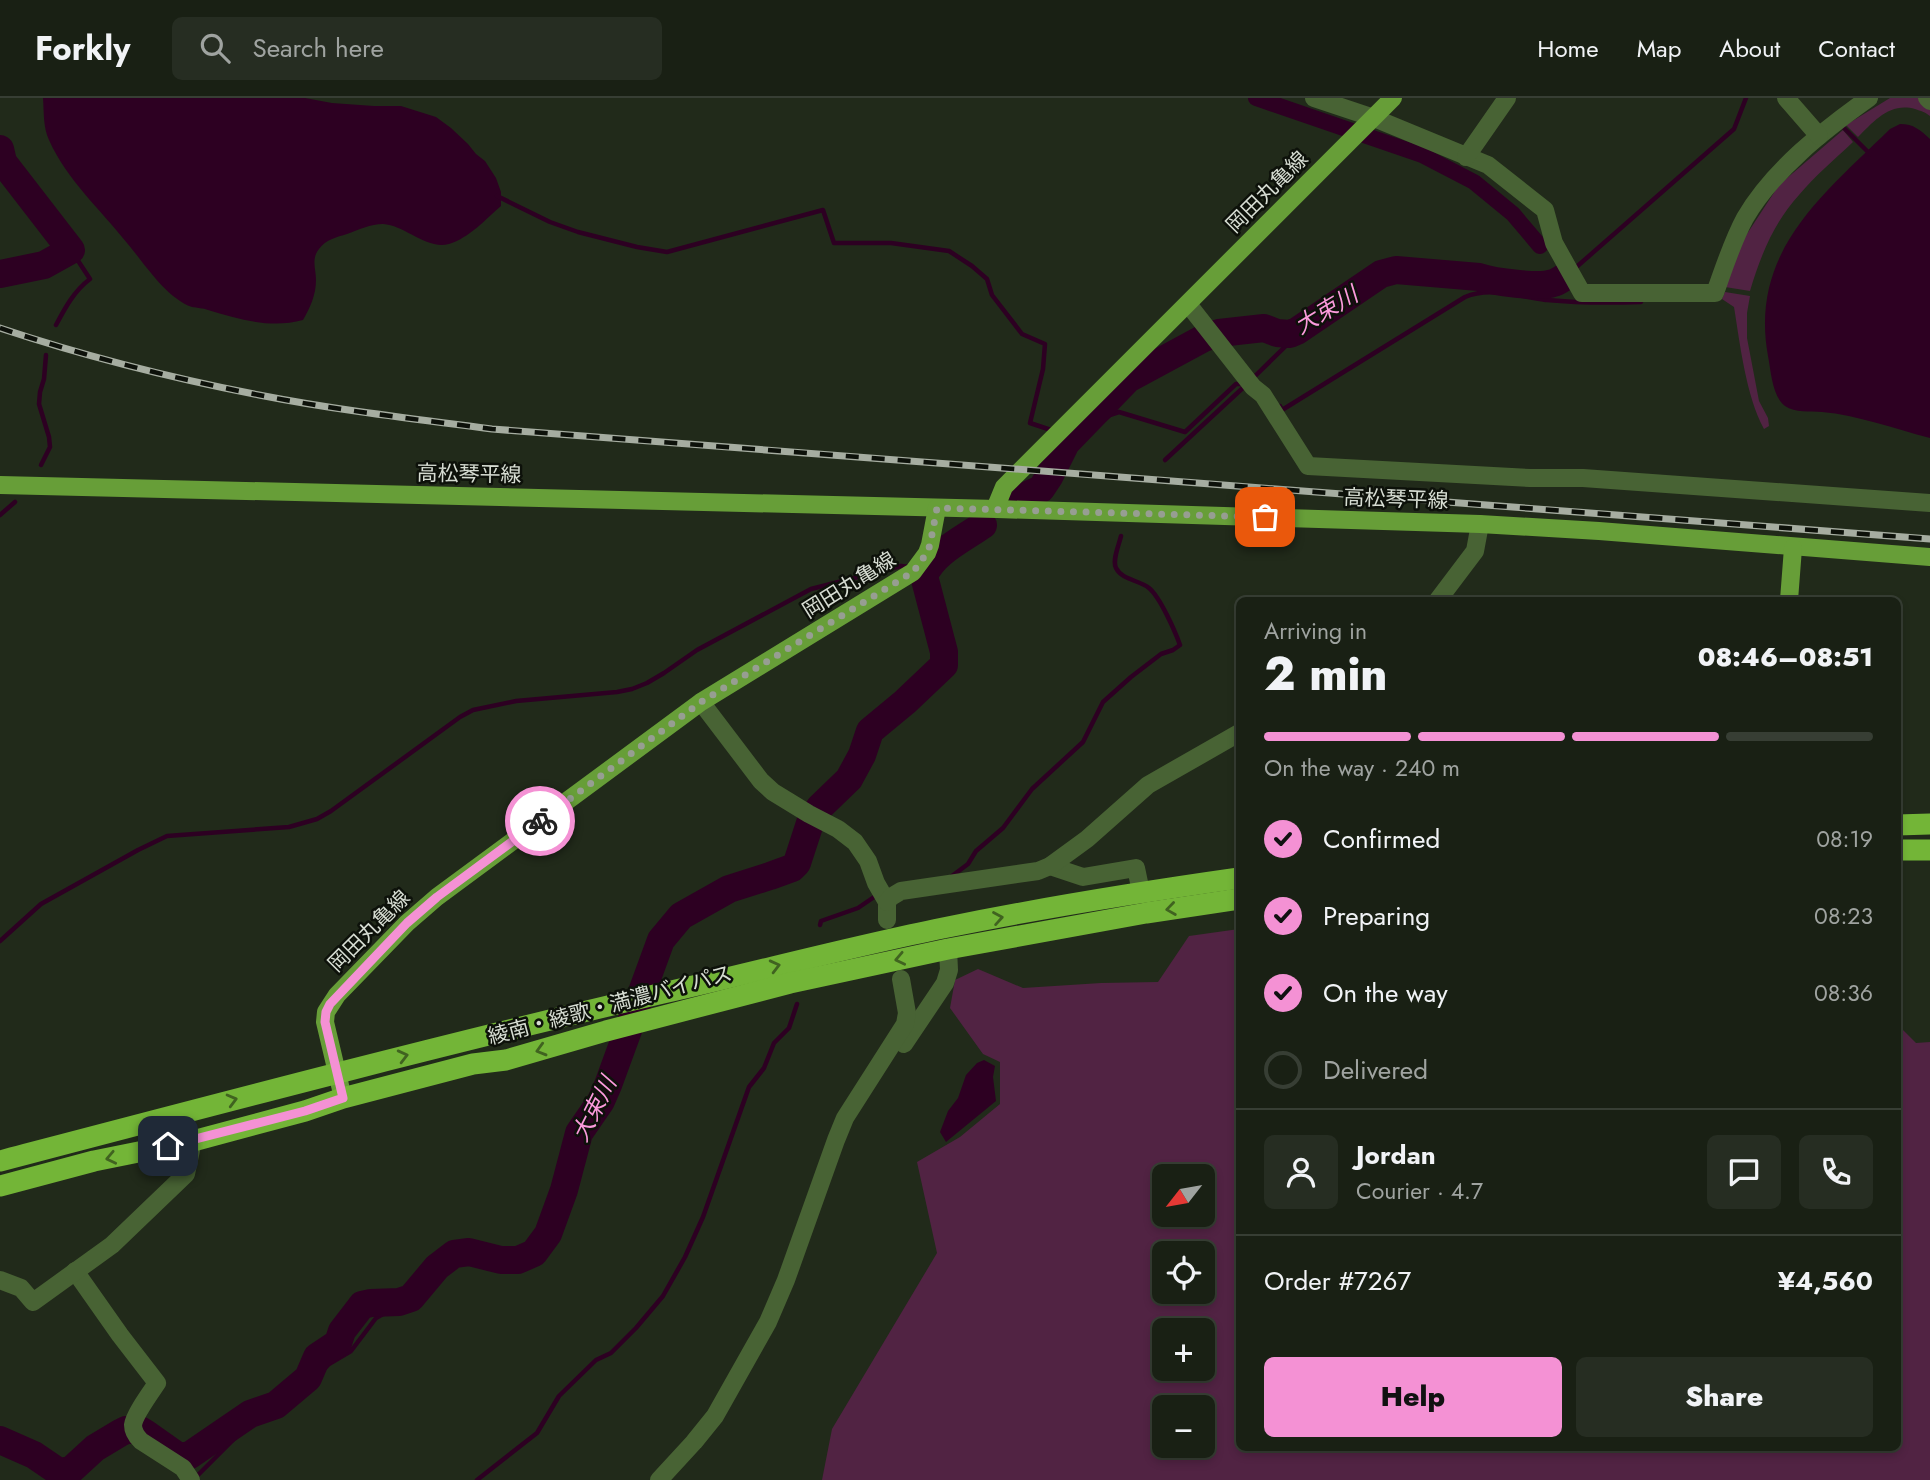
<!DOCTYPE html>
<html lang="en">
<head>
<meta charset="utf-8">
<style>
  :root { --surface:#192014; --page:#262d22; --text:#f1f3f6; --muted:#9fa3a0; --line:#373e34; --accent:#f491d4 }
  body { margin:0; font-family:Jost,"Noto Sans JP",sans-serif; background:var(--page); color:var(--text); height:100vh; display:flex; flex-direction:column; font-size:26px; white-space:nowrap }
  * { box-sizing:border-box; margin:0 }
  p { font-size:23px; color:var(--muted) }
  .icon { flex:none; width:38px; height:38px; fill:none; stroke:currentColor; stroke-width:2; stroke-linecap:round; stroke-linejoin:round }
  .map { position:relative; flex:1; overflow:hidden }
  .side { position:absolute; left:1236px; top:499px; width:665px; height:854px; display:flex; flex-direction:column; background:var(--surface); border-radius:10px; box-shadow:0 4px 10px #0003,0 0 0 2px var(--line) }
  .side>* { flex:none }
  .needle { width:46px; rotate:239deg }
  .controls { position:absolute; left:1152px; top:1066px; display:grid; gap:14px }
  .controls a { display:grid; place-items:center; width:63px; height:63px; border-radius:10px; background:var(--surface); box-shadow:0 4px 10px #0003,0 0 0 2px var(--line); font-size:35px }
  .pin { position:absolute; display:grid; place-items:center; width:60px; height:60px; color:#fff; margin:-30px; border-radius:14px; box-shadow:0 4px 10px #0006 }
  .courier { position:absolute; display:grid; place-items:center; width:70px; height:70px; margin:-35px; border:5px solid #f491d4; border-radius:50%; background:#fff; color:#222; box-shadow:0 2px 9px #0007 }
  .summary em { font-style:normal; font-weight:800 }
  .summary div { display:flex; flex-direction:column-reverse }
  .summary { display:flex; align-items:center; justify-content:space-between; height:119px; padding:0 28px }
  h1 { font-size:46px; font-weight:800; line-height:52px }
  .bar { display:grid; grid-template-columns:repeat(4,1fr); gap:10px 7px; align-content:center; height:84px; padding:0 28px }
  .bar i { height:9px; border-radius:5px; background:var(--line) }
  .bar .active { background:var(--accent) }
  .bar p { grid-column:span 4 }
  .line { display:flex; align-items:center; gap:18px; padding:0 28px; border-top:2px solid var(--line) }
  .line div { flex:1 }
  .round { display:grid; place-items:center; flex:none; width:74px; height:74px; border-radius:10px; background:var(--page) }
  ol { padding:0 28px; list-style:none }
  li { display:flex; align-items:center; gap:21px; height:77px }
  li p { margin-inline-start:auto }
  li .icon { padding:7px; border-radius:50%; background:var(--accent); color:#111; stroke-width:4 }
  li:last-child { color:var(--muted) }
  li i { width:38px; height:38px; border:4px solid var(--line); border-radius:50% }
  .primary-button { display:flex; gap:14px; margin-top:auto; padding:14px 28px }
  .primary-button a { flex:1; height:80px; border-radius:10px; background:var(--accent); color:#111; font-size:28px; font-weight:800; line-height:80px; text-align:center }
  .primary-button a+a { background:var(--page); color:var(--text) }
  header { display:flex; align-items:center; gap:42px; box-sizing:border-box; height:98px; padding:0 35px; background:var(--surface); border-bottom:2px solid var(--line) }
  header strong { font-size:33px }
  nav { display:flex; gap:38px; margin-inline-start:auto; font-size:24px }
  .search { width:490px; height:63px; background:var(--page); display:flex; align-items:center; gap:18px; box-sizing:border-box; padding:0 24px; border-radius:10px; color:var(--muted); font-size:26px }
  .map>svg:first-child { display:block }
  .green { fill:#512343; fill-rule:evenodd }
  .water { fill:#2d0022 }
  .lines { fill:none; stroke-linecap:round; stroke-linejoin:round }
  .stream { stroke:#2d0022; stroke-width:4.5 }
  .canal { stroke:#2d0022; stroke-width:16 }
  .river { stroke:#2d0022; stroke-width:28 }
  .minor { stroke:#486334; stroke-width:18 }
  .major { stroke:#679e38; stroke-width:18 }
  .highway { stroke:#73b537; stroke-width:21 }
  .rail-casing { stroke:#a6ada1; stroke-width:7 }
  .rail { stroke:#0d110a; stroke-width:4.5; stroke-dasharray:13; stroke-linecap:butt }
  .oneway { stroke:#406320 }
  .done { stroke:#979e92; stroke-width:7; stroke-dasharray:0 12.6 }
  .route { stroke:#f491d4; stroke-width:9 }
  .labels { text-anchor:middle; stroke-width:5; stroke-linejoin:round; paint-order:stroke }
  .street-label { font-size:21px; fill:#d6dcd2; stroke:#0d110a }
  .water-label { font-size:23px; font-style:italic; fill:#fb9adc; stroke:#0d110a }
</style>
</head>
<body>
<header>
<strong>Forkly</strong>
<div class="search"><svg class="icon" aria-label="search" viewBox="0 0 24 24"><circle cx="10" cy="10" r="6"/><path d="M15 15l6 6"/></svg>Search here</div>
<nav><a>Home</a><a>Map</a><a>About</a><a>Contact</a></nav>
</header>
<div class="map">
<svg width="1930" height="1382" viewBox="0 0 1930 1382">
  <rect width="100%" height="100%" fill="#212a1a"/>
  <g class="green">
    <path d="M1890,0H1920L1930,9V18C1925,14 1921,13 1915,11C1890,4 1874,23 1858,39L1846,27Z"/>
    <path d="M1843,32L1853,44C1835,61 1815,78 1799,97C1774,124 1760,159 1750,193L1725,189L1743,142L1779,87Z"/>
    <path d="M1725,194L1750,198L1747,215V240L1759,303L1768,320L1769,328L1764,331C1746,298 1740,246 1734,209L1722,201Z"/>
    <path d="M1239,831V1349H1897V926L1916,945L1930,944V1382H822L832,1331L937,1155L917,1064L960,1039L1000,1006V964L983,956L950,910L955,882L978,871L1023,890L1101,885L1158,884L1189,838ZM1164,1078H1202V1116H1164ZM1202,1155V1194H1164V1155ZM1164,1232H1202V1270H1164ZM1164,1309H1202V1348H1164Z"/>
  </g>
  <g class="water">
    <path d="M43,0H305L332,5L374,8H401L436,19L451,30L468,46L476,56L485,63L496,80L501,94V108C486,121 469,140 449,146C426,152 405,127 383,126C371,126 358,132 347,136C337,139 325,142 319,151C311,161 316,171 316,182C316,197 310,210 303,222C271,231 238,221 208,212C203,210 197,210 192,209C166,200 144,165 127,145C100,111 67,82 49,42C43,29 44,14 43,0Z"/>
    <path d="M1900,26C1914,26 1920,32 1930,41V340C1895,331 1857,317 1822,314C1810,313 1795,315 1785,308C1772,298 1771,273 1768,258C1749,153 1823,97 1890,31Z"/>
    <polygon points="984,962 995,968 993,979 996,1003 946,1044 940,1034 948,1013 958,1000 966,977 977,965"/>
  </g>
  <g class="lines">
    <g class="stream">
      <polyline points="1842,28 1870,56"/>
      <polyline points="497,98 550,124 578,134 637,149 667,154 823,112 834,145 891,145 949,153 972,168 987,181 992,197 1022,236 1045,246 1043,271 1030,325 1054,333"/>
      <polyline points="1573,172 1734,31 1746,0"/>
      <polyline points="1545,202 1546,187"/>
      <path d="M56,227C65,210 74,193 90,181L71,152"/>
      <path d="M1252,281L1293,241L1386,179C1421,173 1457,185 1492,183"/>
      <path d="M1280,308L1282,312L1465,199C1490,188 1520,199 1547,202C1578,205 1609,205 1641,204"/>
      <polyline points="1065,335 1084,339 1110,317 1119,314 1185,334 1236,286 1242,286"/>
      <polyline points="1165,362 1246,287"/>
      <polyline points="41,367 50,349 49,339 39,306 40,294 44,281 46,257"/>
      <polyline points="0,417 15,404"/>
      <path d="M952,778L968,766L976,753L1003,730L1032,691L1083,644L1103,604L1131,579L1161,556L1173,552L1180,547C1175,533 1160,499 1149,490C1139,482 1122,482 1116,470C1112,462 1119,447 1121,438"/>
      <polyline points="820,827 821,823 858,810 877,797"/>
      <polyline points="0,843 41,806 138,752 167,738 289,729 317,721 331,713 460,619 473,612 516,603 617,594 632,591 647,585 664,575 697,552 811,491 901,468 909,469"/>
      <polyline points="195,1380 241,1334 256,1323 280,1313 294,1302 329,1266 351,1253 376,1220 383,1216 408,1210 416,1202 418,1192"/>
      <polyline points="477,1382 537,1335 559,1298 596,1262 611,1255 636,1230 663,1198 685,1159 703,1119 749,989 764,970 774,945 789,930 797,906"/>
    </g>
    <polyline class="canal" points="1256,0 1422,57 1474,84 1513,116 1540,148"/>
    <g class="river">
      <polyline points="0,51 3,64 71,152 44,167 0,176"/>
      <path d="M1023,399L1041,391L1049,379L1066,345L1128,281L1204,240L1219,235L1264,230L1277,235L1290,236L1297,233L1381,176L1396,172L1479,179C1494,184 1539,190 1553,185C1557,184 1560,182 1563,180"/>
      <path d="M0,1342L34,1357L59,1374L71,1372L95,1350L120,1335L126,1332H140L145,1335L179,1359L190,1357L250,1316L276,1307L308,1280L317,1259L338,1245L342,1233L362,1207L371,1205L399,1204L411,1200L437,1169L454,1156L469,1154L501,1162H518L534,1155L548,1136L564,1092L579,1035L601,1003L608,987L661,842L681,818L729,791L770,778L792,770L797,765L811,722L820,709L849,681L862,657L870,633L905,604L944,567V554L924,478C933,455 963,441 983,427"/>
    </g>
    <g class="minor">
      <path d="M1314,0L1374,20L1488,67L1545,112L1554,145L1582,195H1715C1724,170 1732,144 1745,120C1773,72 1824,32 1869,0"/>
      <polyline points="1786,0 1819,38"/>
      <polyline points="1927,0 1930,3"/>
      <polyline points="1466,59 1507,0"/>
      <polyline points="1188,206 1253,289 1263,297 1308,368 1530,380 1583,380 1930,405"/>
      <polyline points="1438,502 1475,453 1480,426"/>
      <polyline points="701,604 761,683 773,694 809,716 838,731 855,744 868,763 876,785 887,804 887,822"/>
      <polyline points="1050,768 1083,779 1136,770 1141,794"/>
      <polyline points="887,804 891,799 901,793 1038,773 1050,768 1087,741 1148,687 1239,635"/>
      <polyline points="904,946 945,885 949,872 948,851"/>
      <path d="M75,1173L120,1237L157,1285C151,1294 134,1317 133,1327C133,1333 137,1339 141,1343L183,1370L191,1382"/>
      <polyline points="0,1182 21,1190 33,1204 112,1147 186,1076 193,1043"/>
      <polyline points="659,1382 694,1344 715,1318 768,1224 786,1182 836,1042 845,1020 905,926 907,915 901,881"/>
    </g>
    <g class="major">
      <polyline points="0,387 997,411 1480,426 1599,433 1930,459"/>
      <polyline points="997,411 997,406 1004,389 1393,0"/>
      <polyline points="1789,502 1793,450"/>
      <polyline points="343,1000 325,924 326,914 337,897 407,825 437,799 701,604 913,474 927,455 930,447 937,410"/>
    </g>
    <g class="highway">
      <polyline points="1897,727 1930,726"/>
      <polyline points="1897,752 1930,752"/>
      <path d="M0,1063C221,1005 441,947 663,895C756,874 849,849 943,830C1041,810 1140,794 1239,780"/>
      <polyline points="0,1088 94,1063 193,1043 305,1013 343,1000 473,966 506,962 606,933 790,885 948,851 1146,815 1239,801"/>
    </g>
    <g class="rail-casing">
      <path id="rail" d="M0,230C84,258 172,280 259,297C336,312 414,321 492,331L1930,441"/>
    </g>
    <use href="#rail" class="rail"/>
  </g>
  <defs><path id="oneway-chevron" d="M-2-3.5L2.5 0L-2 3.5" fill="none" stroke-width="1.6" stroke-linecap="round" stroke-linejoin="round" transform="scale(1.75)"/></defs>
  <g class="oneway">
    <use href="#oneway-chevron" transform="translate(1171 811) rotate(172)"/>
    <use href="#oneway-chevron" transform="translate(998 820) rotate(-10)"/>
    <use href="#oneway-chevron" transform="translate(900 861) rotate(168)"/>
    <use href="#oneway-chevron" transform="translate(775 868) rotate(-14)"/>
    <use href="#oneway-chevron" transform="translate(541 952) rotate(164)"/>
    <use href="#oneway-chevron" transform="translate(403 958) rotate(-14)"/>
    <use href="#oneway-chevron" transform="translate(232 1002) rotate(-15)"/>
    <use href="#oneway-chevron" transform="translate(111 1060) rotate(168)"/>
  </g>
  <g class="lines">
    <polyline class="done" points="540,723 701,604 913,474 927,455 930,447 937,410 1265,419"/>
    <polyline class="route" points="168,1048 305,1013 343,1000 325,924 326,914 330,906 407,825 437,799 540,723"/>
  </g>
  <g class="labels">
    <g class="street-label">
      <text transform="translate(1267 94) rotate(-45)" y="7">岡田丸亀線</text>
      <text transform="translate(469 376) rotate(1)" y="7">高松琴平線</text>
      <text transform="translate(1396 401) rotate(2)" y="7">高松琴平線</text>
      <text transform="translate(849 487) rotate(-32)" y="7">岡田丸亀線</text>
      <text transform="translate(369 833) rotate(-45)" y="7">岡田丸亀線</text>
      <text transform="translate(610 907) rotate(-15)" y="7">綾南・綾歌・満濃バイパス</text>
    </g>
    <g class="water-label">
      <text transform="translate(1326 212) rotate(-31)" y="8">大束川</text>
      <text transform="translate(594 1011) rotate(-63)" y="8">大束川</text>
    </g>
  </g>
</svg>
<div class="controls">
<a><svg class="needle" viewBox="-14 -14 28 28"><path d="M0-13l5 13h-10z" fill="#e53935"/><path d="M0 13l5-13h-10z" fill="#9fa3a0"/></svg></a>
<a><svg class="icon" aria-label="locate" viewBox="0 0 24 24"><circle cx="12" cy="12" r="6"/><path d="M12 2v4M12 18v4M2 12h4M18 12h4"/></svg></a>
<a>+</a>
<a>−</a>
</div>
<div class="pin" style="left:1265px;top:419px;background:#ea580c"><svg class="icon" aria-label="bag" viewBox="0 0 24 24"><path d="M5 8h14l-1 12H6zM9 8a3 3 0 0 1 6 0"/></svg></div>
<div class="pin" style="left:168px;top:1048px;background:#1f2937"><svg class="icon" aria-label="home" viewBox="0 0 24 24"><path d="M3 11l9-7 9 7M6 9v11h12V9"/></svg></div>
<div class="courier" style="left:540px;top:723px"><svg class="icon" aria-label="bike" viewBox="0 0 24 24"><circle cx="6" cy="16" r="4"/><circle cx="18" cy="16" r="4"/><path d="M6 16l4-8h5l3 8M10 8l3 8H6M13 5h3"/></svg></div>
<section class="side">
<div class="summary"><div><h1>2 min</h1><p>Arriving in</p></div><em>08:46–08:51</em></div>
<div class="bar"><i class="active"></i><i class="active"></i><i class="active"></i><i></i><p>On the way · 240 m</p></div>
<ol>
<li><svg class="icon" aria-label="check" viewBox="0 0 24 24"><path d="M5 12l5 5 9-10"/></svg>Confirmed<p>08:19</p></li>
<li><svg class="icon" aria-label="check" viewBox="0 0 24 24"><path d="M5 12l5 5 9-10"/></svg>Preparing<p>08:23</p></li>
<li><svg class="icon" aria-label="check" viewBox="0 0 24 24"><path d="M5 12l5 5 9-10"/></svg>On the way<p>08:36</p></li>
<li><i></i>Delivered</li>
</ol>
<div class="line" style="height:126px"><a class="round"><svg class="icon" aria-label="person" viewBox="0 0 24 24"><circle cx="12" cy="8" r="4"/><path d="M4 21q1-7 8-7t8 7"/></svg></a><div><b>Jordan</b><p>Courier · 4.7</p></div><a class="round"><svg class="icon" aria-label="chat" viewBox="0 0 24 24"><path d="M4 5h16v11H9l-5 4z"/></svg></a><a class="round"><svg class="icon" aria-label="phone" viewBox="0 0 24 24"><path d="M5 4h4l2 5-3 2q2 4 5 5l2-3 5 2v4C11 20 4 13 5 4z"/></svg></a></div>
<div class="line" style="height:91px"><div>Order #7267</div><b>¥4,560</b></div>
<div class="primary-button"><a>Help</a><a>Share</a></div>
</section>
</div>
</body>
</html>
